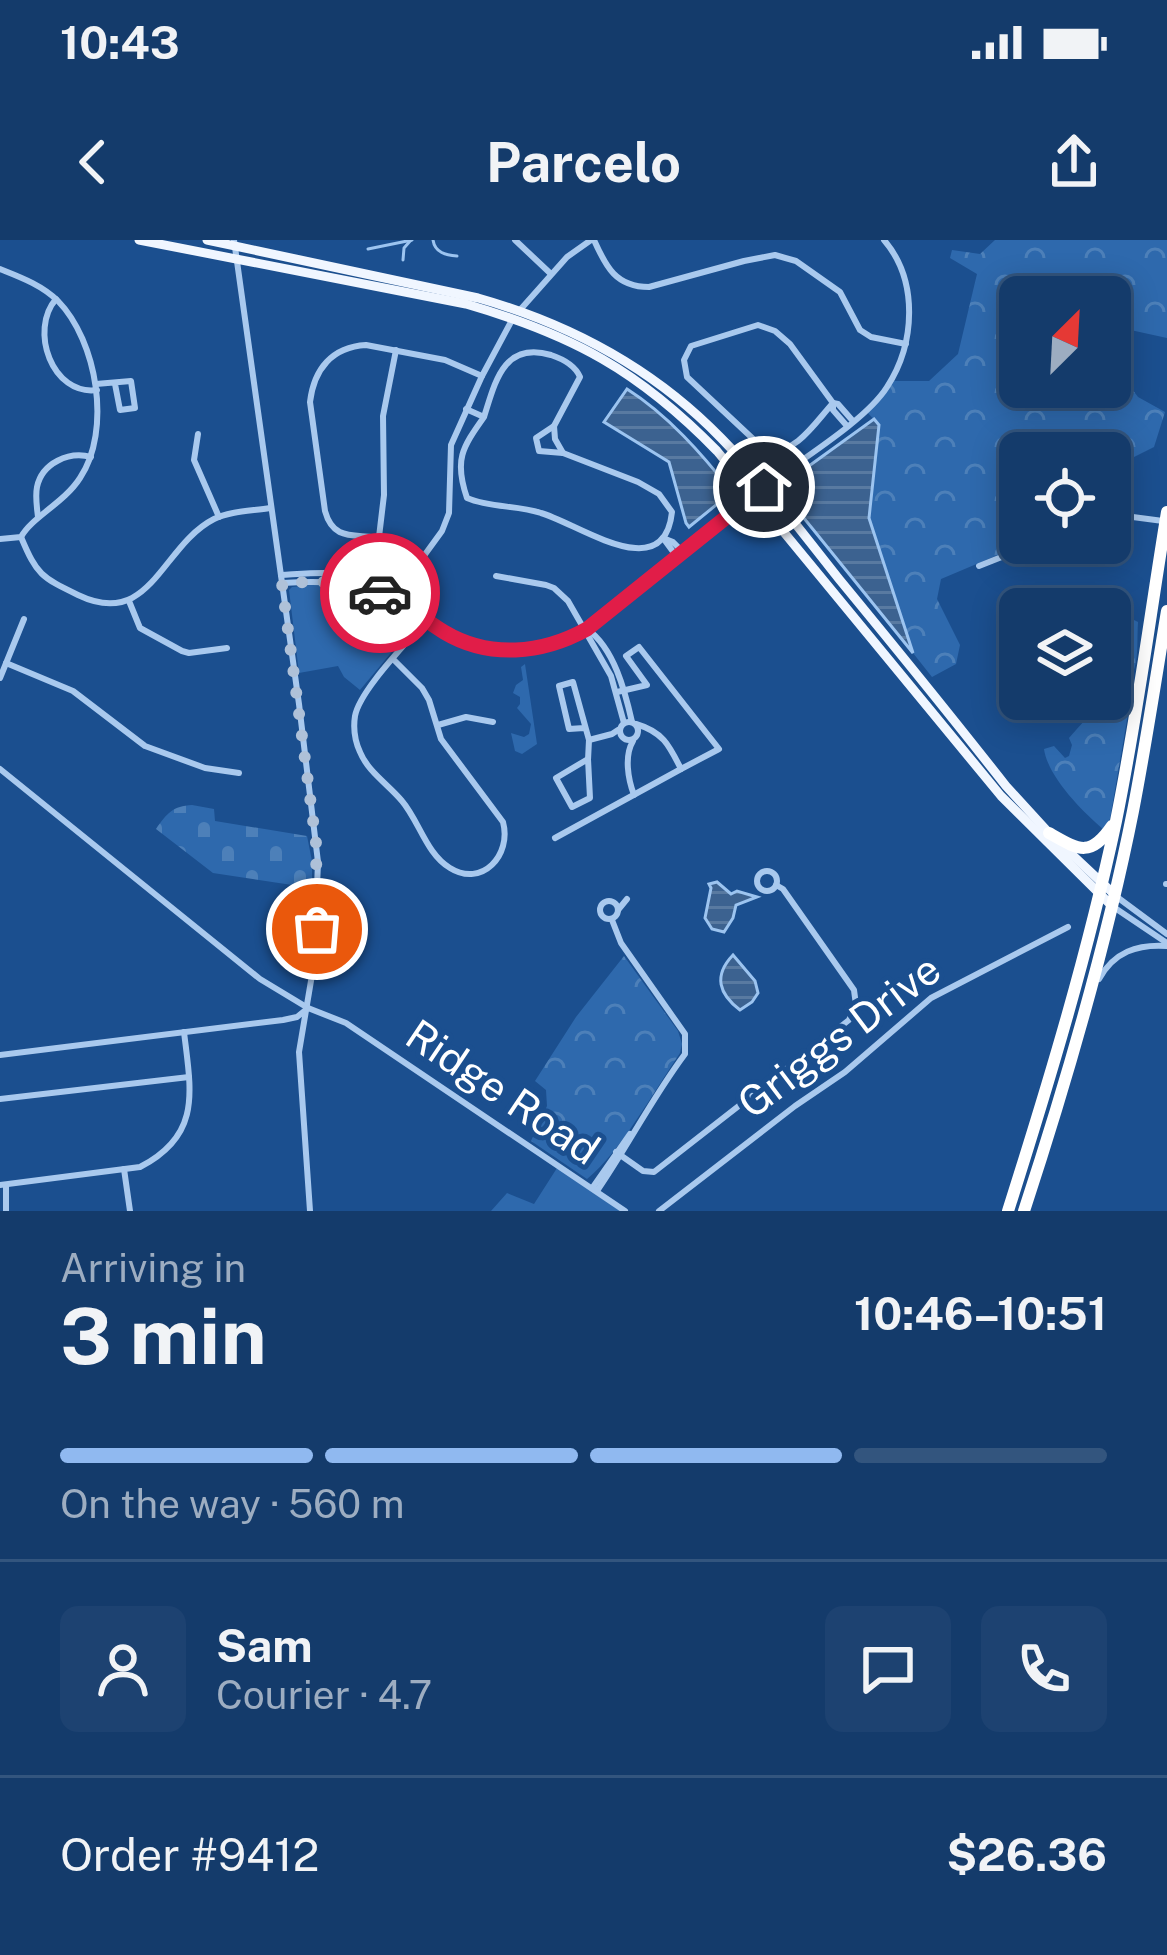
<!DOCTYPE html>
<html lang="en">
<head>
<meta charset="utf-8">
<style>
  :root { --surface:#143b6b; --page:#1d4271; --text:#f1f3f6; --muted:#9dadc1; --line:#33557e; --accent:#90b9f0 }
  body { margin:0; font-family:"Public Sans",sans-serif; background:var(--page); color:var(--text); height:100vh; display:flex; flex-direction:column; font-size:45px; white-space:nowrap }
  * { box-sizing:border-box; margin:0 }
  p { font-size:39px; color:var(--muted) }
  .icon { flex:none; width:66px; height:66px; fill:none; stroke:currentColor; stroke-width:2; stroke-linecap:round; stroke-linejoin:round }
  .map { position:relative; height:971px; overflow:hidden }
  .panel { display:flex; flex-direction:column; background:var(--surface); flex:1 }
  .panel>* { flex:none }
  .needle { width:78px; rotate:24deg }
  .buttons { position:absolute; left:999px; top:36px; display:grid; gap:24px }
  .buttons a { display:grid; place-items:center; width:132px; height:132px; border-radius:18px; background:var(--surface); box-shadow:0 6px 30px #0003,0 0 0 3px var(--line); font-size:60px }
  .pin { position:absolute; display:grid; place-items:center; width:102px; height:102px; color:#fff; margin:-51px; border:6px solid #fff; border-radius:50%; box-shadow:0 3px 12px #0007 }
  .courier { position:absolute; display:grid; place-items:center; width:120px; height:120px; margin:-60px; border:9px solid #e11d48; border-radius:50%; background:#fff; color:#222; box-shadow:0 3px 15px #0007 }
  .overview em { font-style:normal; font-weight:700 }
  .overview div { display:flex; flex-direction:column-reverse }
  .overview { display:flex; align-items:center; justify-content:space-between; height:204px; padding:0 60px }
  h1 { font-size:78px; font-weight:700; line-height:90px }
  .bar { display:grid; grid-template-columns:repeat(4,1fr); gap:18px 12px; align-content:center; height:144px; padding:0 60px }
  .bar i { height:15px; border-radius:9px; background:var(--line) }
  .bar .current { background:var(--accent) }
  .bar p { grid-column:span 4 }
  .line { display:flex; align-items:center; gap:30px; padding:0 60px; border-top:3px solid var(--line) }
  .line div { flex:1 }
  .round { display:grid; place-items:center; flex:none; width:126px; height:126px; border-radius:18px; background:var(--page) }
  .status { display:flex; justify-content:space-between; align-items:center; height:84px; padding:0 60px; background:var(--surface); direction:ltr }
  .status svg { height:33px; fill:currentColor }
  header { display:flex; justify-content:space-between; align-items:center; height:156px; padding:0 60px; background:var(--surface); font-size:54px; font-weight:700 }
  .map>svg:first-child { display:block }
  .forest { fill:url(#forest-crowns) }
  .cemetery { fill:url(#cemetery-stones) }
  .green { fill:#2e69ad }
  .water { fill:url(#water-rules); stroke:#9cc4f0; stroke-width:3 }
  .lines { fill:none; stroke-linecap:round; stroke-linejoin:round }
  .stream { stroke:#9cc4f0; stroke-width:3 }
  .minor { stroke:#a9c9ee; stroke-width:6 }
  .major { stroke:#f0f6ff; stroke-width:9 }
  .highway { stroke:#fff; stroke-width:12 }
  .done { stroke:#afc1d8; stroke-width:12; stroke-dasharray:0 21.6 }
  .route { stroke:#e11d48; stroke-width:15 }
  .labels { text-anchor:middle; stroke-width:10; stroke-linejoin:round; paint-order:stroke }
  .street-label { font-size:42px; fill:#fff; stroke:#1b4f8f }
</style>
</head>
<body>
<div class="status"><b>10:43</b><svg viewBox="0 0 49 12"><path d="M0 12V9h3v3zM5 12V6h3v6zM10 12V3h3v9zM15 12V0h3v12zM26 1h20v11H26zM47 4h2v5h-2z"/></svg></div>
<header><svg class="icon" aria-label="back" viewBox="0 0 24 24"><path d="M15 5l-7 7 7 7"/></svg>Parcelo<svg class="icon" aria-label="share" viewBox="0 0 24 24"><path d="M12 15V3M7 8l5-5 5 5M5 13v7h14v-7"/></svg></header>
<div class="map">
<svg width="1167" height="971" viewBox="0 0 1167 971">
  <defs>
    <pattern id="forest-crowns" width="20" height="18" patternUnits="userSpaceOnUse" patternTransform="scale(3)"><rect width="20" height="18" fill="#2e69ad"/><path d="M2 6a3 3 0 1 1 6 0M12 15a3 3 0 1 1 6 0" fill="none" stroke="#4d80b9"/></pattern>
    <pattern id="cemetery-stones" width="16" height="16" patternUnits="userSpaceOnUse" patternTransform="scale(3)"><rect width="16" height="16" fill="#2e69ad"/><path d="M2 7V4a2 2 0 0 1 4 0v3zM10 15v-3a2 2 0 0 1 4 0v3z" fill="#4d80b9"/></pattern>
    <pattern id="water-rules" width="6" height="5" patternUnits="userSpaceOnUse" patternTransform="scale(3)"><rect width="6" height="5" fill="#3c6290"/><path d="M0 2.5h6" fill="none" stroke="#597aa1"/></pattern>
  </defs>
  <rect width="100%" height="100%" fill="#1b4f8f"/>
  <g class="forest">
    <polygon points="995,0 1167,0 1167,98 1126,89 1110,97 1110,57 1020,57 1020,147 1110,147 1110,120 1138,157 1165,172 1154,207 1120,224 1105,200 1081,213 1020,213 1020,303 1026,303 941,339 937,359 960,405 956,424 932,437 913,413 868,278 879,185 867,172 893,141 929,141 958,114 977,34 950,18 952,10 980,14"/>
    <path d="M1130,378L1138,382C1136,411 1143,443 1110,447V396L1119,383Z"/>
    <path d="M1110,457L1121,460L1129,468L1110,579L1103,589C1082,571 1048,537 1044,509L1054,506L1065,518L1069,516L1072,505L1069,498C1078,488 1102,460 1110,457Z"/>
    <path d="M624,716L678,791L682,804L680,813C656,848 619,914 587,939L531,901L547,866L546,850L535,841L576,777Z"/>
  </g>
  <path class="cemetery" d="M192,565L214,569L215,581L307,596L312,621V648L213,633L156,589C167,573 173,566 192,565Z"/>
  <g class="green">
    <path d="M321,344C354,348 395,355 415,384L360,450L344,437L338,426L299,433L289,350L292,347Z"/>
    <polygon points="525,424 537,504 522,514 515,511 511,493 524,497 529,494 531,484 517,468 520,464 520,457 513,453 516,445 523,440 521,427"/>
    <polygon points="557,928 620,971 491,971 507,953 534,964"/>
  </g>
  <g class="water">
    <path d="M627,149C668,175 702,214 732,252L689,287L686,283L669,222L604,182Z"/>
    <polygon points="874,179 879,185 869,278 913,413 782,251 784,244"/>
    <polygon points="717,642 731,654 737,651 757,657 736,665 733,678 724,692 712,689 705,678 711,648 709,644"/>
    <path d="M733,715L755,741L758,753L752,762L740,770C719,754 713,736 733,715Z"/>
  </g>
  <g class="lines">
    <g class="stream">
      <path d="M433,0C435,13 446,15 457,16"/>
      <polyline points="368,9 412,0"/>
      <polyline points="403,20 404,8 411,0"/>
    </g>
    <g class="minor">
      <polyline points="234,0 299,464 318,622 314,723 299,812 310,971"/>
      <polyline points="515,0 551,34"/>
      <path d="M594,0C606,27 616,47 649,47L744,21L775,15L796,21L840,52L860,90L871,97L906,104"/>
      <path d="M0,29C20,37 42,45 58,61C97,101 112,190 80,238C64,263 32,277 21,297L0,299"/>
      <path d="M56,59C29,90 52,156 97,150"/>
      <polyline points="520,70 567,17 591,0"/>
      <polyline points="96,144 131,141 135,168 120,170 115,144"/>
      <path d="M833,163C814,184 797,213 767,212L687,137L684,120L691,106L758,85L775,91L790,104L833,163V170L847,186"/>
      <polyline points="833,163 838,164 852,180"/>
      <path d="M466,169L484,177C495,143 503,101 551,115C563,119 575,125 580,137L554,186L555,199L563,213L638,242L659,254L672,272C664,347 579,284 541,273C517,265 490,268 467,258C454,220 462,208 484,177"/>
      <polyline points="554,186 536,198 539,211 563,213"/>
      <polyline points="198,194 194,220 219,277"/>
      <polyline points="1110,274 1163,281"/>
      <path d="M38,277C37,268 35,257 37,247C42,223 69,211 91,217"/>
      <path d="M21,297C37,335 41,337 78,355C151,390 161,306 214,279C230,271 252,271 270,268"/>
      <polyline points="379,297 384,255 383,176 396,110"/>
      <polyline points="677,317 663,298 673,302 683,312"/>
      <path d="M419,322C408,313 398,303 384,299C358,292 334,304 325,271L310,162C314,129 332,107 366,105L445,120L482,136"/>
      <polyline points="979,326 1037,303"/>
      <path d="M281,335C315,333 351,328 382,346C398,356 412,371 427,381C478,416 533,420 587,389C644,344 701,295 759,251C795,223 865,182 887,147C915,104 919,41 884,0"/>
      <polyline points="496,336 546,345 554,348 568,361 611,436 624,483"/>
      <path d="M282,343C327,340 348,342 391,356"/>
      <polyline points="394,357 442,291 449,273 451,205 482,136 512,80"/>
      <polyline points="129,361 140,388 182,411 189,413 227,408"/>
      <path d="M587,389C614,408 625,451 632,482"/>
      <path d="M394,420L422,448L429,460L441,499L503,582C512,615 482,648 450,628C427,615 419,581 402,561C389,545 368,532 360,512C355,501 353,489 355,476C360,450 407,403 426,380"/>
      <polyline points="6,423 73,451 145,506 205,528 239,533"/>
      <polyline points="0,438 24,379"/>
      <path d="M617,452L647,445L626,416L639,407L719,509L681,529C669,505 663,492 636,484"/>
      <circle cx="629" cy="491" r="9"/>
      <polyline points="438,485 466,477 493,482"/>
      <polyline points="584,488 569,489 559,446 573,442 589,500"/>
      <path d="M633,501C624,516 628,539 634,555"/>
      <polygon points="588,519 590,558 572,567 556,538"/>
      <polyline points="588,520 589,500 612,494 618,490"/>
      <polyline points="0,529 260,739 308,768 346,783 625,971"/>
      <polyline points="555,598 681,529"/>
      <circle cx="767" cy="641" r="10"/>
      <polyline points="1166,644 1167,644"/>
      <polyline points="1117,657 1167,694"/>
      <circle cx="609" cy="670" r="9"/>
      <polyline points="1115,668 1167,703"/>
      <polyline points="618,670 627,659"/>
      <path d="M1099,739C1114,712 1137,704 1167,706"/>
      <polyline points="0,815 283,780 297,777 308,768"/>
      <polyline points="0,859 189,837"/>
      <polyline points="616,912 643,931 654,932 849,780 856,765 854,750 783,649 776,645"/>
      <polyline points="124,929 130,971"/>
      <path d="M0,945L140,927C202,895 191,851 184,792"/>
      <polyline points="6,945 6,971"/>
      <polyline points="593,947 630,894"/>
      <path d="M597,951C628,906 652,858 685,814V794L621,703L612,680"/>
      <polyline points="659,971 795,866 845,832 931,758 1068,687"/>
    </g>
    <g class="major">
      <path d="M139,0L466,64C573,95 639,131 717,211L1001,556L1112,666"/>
      <path d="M207,0L478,58C570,84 654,129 721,198C764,242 801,291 839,339C895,407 951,476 1006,546L1049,593L1115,655"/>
    </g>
    <g class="highway">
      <path d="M1049,593C1079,610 1090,618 1112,586"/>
      <path d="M1008,971C1049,842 1088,713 1116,581C1137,478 1150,375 1167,272"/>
      <path d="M1024,971C1067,840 1106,707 1133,571C1146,504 1156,437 1167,371"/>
    </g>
  </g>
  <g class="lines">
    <path class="done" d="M317,689L316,603L282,344C320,340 343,341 380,353"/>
    <path class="route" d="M380,353C404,360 422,379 444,392C489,419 542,414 587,389L764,247"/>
  </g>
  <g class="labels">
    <g class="street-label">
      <text transform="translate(839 796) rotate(-37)" y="15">Griggs Drive</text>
      <text transform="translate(503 852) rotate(34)" y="15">Ridge Road</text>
    </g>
  </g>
</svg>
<div class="buttons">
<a><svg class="needle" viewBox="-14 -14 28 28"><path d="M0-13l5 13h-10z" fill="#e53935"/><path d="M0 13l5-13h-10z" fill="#9dadc1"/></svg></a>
<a><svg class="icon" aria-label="locate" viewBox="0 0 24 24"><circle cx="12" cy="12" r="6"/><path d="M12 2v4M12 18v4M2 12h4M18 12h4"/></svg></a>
<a><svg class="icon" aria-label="layers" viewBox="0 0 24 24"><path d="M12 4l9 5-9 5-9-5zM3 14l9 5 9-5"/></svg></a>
</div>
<div class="pin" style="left:317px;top:689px;background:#ea580c"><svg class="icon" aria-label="bag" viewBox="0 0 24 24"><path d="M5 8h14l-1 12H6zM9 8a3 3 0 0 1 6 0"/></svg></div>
<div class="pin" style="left:764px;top:247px;background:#1f2937"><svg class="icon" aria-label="home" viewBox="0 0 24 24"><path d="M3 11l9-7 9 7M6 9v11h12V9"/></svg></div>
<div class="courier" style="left:380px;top:353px"><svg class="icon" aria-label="car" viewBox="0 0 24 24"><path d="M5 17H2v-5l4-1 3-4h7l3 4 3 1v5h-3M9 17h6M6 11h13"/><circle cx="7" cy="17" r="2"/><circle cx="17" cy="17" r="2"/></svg></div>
</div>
<section class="panel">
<div class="overview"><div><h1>3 min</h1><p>Arriving in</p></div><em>10:46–10:51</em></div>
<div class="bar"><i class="current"></i><i class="current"></i><i class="current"></i><i></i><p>On the way · 560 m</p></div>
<div class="line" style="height:216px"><a class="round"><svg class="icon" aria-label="person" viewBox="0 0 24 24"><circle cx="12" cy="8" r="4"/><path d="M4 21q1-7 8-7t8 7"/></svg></a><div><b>Sam</b><p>Courier · 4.7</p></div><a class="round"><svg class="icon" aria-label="chat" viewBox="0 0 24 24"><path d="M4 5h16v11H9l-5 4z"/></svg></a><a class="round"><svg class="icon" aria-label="phone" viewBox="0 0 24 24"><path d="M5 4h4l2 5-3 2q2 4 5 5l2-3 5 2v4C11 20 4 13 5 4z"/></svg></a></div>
<div class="line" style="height:156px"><div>Order #9412</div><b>$26.36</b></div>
</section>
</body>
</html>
